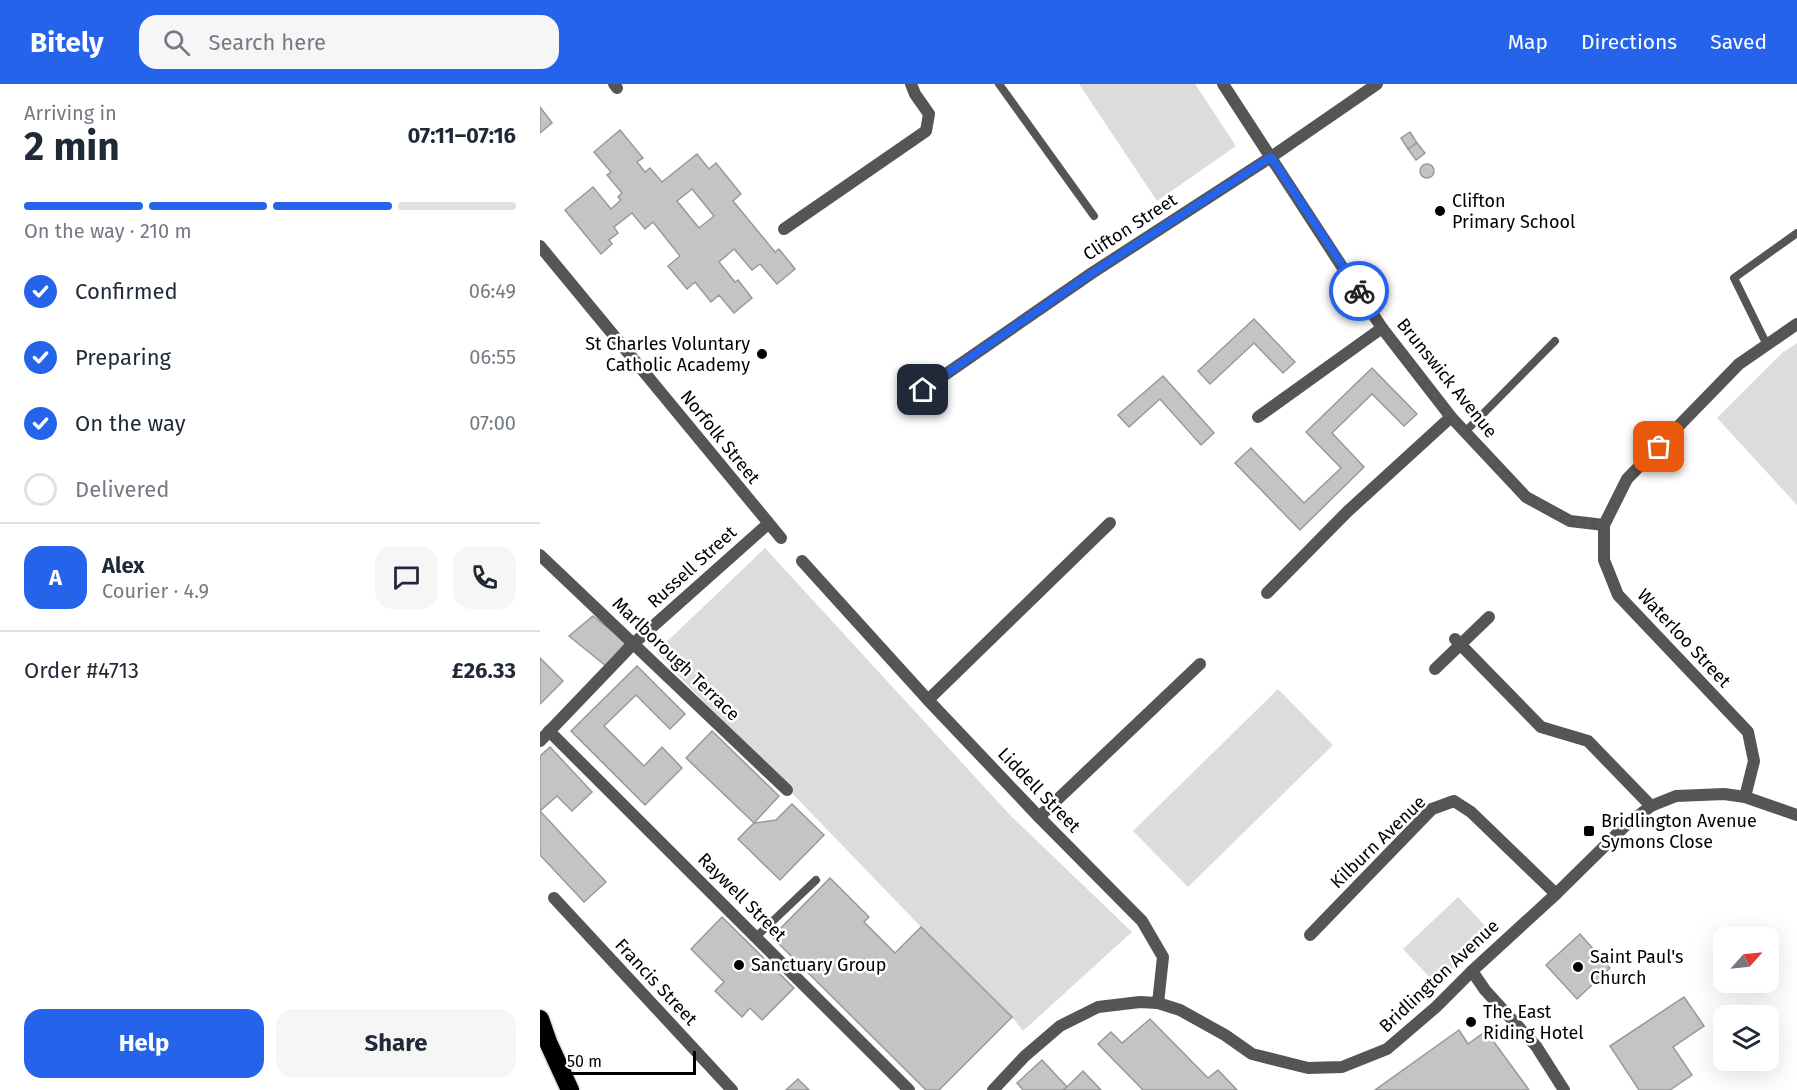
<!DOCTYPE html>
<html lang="en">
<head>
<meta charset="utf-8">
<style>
  :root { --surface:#fff; --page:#f6f6f7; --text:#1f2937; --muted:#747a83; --line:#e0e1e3; --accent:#2563eb }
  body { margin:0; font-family:"Fira Sans",sans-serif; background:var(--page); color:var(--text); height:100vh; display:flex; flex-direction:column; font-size:22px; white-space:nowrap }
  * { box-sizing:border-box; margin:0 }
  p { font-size:20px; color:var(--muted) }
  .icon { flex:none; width:33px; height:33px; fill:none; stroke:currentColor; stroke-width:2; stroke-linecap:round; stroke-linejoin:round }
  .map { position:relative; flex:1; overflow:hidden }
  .drawer { display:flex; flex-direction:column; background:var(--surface); width:540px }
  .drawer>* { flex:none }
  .needle { width:39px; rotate:63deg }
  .tools { position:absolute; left:1173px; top:843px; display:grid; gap:12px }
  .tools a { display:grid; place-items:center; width:66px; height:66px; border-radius:12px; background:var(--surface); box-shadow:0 6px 24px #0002; font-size:30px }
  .scale { position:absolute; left:18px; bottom:15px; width:138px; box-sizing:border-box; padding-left:6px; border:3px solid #000; border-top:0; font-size:16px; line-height:21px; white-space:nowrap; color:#000; -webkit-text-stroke:4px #fff; paint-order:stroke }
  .pin { position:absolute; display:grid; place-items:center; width:51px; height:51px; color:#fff; margin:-26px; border-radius:12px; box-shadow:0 3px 9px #0006 }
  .courier { position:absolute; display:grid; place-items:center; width:60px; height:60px; margin:-30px; border:4px solid #2563eb; border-radius:50%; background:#fff; color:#222; box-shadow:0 2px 8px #0007 }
  .headline em { font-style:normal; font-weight:700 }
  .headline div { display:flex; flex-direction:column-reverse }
  .headline { display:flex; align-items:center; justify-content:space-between; height:102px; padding:0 24px }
  h1 { font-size:39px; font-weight:700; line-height:45px }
  .bar { display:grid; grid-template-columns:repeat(4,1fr); gap:9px 6px; align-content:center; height:72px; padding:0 24px }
  .bar i { height:8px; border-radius:4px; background:var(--line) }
  .bar .selected { background:var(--accent) }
  .bar p { grid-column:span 4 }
  .line { display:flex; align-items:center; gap:15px; padding:0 24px; border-top:2px solid var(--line) }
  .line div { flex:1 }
  .round { display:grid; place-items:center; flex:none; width:63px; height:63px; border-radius:18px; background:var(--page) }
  ol { padding:0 24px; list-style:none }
  li { display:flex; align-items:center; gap:18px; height:66px }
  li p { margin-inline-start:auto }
  li .icon { padding:6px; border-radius:50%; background:var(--accent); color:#fff; stroke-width:4 }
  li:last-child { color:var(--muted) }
  li i { width:33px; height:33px; border:3px solid var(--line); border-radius:50% }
  .primary-button { display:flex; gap:12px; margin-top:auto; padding:12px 24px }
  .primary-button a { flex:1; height:69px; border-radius:18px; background:var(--accent); color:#fff; font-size:24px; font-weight:700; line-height:69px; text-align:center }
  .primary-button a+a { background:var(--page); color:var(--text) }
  header { display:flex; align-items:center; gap:36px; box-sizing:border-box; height:84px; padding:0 30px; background:var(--accent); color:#fff }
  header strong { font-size:28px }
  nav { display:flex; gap:33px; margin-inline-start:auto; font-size:21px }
  .search { width:420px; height:54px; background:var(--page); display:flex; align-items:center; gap:15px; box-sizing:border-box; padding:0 21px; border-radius:18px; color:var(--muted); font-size:22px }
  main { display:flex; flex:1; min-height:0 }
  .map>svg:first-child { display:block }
  .green { fill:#dcdcdc }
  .building { fill:#c4c4c4; stroke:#999; stroke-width:1.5; fill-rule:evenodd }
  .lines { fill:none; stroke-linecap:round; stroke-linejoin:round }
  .highway-casing { stroke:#dbdbdb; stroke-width:21 }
  .lane { stroke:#555; stroke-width:8 }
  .street { stroke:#555; stroke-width:12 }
  .highway { stroke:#000; stroke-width:18 }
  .done { stroke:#595959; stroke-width:6; stroke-dasharray:0 10.8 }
  .route { stroke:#2563eb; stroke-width:8 }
  .poi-dot { fill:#000; stroke:#fff; stroke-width:2 }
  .labels { text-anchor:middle; stroke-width:5; stroke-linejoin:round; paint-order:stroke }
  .poi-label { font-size:18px; fill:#000; stroke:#fff; text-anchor:start }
  .street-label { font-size:18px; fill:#000; stroke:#fff }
</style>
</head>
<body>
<header>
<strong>Bitely</strong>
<div class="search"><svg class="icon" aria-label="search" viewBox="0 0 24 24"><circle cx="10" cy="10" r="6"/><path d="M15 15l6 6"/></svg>Search here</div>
<nav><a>Map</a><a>Directions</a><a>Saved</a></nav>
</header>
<main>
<section class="drawer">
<div class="headline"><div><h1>2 min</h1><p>Arriving in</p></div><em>07:11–07:16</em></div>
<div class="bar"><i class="selected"></i><i class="selected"></i><i class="selected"></i><i></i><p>On the way · 210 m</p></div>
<ol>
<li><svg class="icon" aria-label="check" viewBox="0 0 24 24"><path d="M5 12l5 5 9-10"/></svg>Confirmed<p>06:49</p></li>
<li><svg class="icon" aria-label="check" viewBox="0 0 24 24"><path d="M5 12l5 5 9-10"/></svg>Preparing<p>06:55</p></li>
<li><svg class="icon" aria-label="check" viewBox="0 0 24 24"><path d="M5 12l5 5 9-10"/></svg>On the way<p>07:00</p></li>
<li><i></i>Delivered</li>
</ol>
<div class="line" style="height:108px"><b class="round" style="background:var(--accent);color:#fff">A</b><div><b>Alex</b><p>Courier · 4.9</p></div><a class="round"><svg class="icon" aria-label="chat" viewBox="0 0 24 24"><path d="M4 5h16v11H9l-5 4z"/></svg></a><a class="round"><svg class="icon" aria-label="phone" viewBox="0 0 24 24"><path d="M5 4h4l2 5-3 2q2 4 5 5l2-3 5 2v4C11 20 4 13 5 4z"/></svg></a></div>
<div class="line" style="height:78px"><div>Order #4713</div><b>£26.33</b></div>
<div class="primary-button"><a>Help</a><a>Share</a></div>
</section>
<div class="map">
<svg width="1257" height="1006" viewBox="0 0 1257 1006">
  <rect width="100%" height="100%" fill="#fff"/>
  <g class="green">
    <polygon points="539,0 655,0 696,62 617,117"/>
    <polygon points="1257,259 1257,421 1177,334 1242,269"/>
    <polygon points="225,464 470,731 592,848 483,947 472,933 381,843 116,568"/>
    <polygon points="738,605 793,661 648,803 593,747"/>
    <polygon points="918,813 951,848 896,900 863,865"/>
  </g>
  <g class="building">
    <polygon points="0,23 12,39 0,49"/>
    <path d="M80,46L103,74L97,78L105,88L110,84L122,98L157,70L169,85L176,79L201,110L193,117L235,168L239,165L255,185L237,200L220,180L212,186L194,165L179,178L195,198L198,196L212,214L194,229L179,211L171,218L155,198L147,205L128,182L140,172L113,138L105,145L92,129L74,143L78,149L69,156L72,160L61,170L25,126L53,103L71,125L81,116L78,113L82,109L67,91L71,88L54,68ZM152,105L174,132L159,144L137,117Z"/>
    <polygon points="870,48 877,59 868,65 861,54"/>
    <polygon points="877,59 885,69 876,76 868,65"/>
    <circle cx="887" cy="87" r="7"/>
    <polygon points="714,235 755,278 743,289 714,259 670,300 658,287"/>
    <polygon points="832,284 877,330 864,342 832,310 792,349 824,383 760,446 695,379 711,364 764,419 801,384 766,348"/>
    <polygon points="623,292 674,349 661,361 620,315 589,343 578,331"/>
    <polygon points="53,532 86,558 66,582 29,552"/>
    <polygon points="0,574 23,597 0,620"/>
    <polygon points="97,582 145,630 130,645 96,611 64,642 104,682 122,663 142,684 105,721 31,647"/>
    <polygon points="172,647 239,712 214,739 146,674"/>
    <polygon points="10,663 52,708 32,727 17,712 0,727 0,672"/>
    <polygon points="252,720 284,751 240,796 198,755 214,739 236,736"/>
    <polygon points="0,727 66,798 44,818 0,771"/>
    <polygon points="290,794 329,833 324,838 355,869 381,843 472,933 399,1006 386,1006 232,853"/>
    <polygon points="182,833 254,904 222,936 210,924 202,933 175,907 184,898 151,865"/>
    <polygon points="1040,850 1070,884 1037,915 1006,881"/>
    <polygon points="1144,913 1164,942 1133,963 1152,991 1130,1006 1099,1006 1070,962"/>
    <polygon points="610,935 668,994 678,986 697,1006 603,1006 558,960 571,948 582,959"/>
    <polygon points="919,946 928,960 946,947 989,1006 835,1006"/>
    <polygon points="502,976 527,1003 523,1006 483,1006 477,999"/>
    <polygon points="543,987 561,1006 523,1006 527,1003"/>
    <polygon points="258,995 269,1006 246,1006"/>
  </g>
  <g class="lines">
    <g class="highway-casing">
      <polyline id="highway" points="0,935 8,958 30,1006"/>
    </g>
    <g class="lane">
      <polyline points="459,0 554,132"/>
      <polyline points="1227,261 1194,194 1257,149"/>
      <polyline points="925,348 1015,257"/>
      <polyline points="216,853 276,796"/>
    </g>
    <g class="street">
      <polyline points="74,0 77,4"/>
      <polyline points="683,0 842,244 911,333 986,413 1030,437 1064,441"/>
      <polyline points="244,145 386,47 389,30 375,10 371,0"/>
      <polyline points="0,162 241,454"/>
      <polyline points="364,319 552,189 731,73 837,0"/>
      <polyline points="718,333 842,244"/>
      <polyline points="0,471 247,706"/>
      <polyline points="262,477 388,616 499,733 602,837 623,873 618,919"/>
      <polyline points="727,509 807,428 911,333"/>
      <polyline points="915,555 1001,643 1048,657 1111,722"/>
      <polyline points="895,585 949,533"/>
      <polyline points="388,616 570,439"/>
      <polyline points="9,647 369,1006"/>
      <polyline points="0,657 93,560 228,440"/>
      <polyline points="1205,713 1214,677 1208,648 1078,511 1064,476 1064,441 1087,395 1199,280 1257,240"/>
      <polyline points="499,733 660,580"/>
      <polyline points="14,814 192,1006"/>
      <polyline points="770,851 892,725 914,717 931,728 1016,810"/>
      <polyline points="932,887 945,906 996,962 1024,1006"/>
      <polyline points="453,1006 485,972 520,942 558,923 600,918 618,919 640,926 685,951 712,970 768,984 802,983 847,965 896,923 932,887 1016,810 1085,742 1111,722 1136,712 1184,710 1205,713 1257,731"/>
    </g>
    <use href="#highway" class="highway"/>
  </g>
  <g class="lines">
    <polyline class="done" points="819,207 842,244 911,333 986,413 1030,438 1064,441 1087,395 1119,363"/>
    <polyline class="route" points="383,306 552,189 731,73 819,207"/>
  </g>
  <g class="poi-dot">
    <circle cx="900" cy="127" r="6"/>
    <circle cx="222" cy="270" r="6"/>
    <rect x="1043" y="741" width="12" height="12" rx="3"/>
    <circle cx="199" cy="881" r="6"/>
    <circle cx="1038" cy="883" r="6"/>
    <circle cx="931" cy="938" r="6"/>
  </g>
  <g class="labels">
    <g class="poi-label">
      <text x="912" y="123">Clifton<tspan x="912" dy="21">Primary School</tspan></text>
      <text x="210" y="266" text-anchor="end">St Charles Voluntary<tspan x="210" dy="21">Catholic Academy</tspan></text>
      <text x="1061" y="743">Bridlington Avenue<tspan x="1061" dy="21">Symons Close</tspan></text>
      <text x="1050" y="879">Saint Paul's<tspan x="1050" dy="21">Church</tspan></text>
      <text x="211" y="887">Sanctuary Group</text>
      <text x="943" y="934">The East<tspan x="943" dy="21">Riding Hotel</tspan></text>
    </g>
    <g class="street-label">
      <text transform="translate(590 143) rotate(-33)" y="6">Clifton Street</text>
      <text transform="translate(907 294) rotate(51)" y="6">Brunswick Avenue</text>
      <text transform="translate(180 353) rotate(51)" y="6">Norfolk Street</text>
      <text transform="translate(152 483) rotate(-42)" y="6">Russell Street</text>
      <text transform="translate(1144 554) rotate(47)" y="6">Waterloo Street</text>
      <text transform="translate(136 575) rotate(44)" y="6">Marlborough Terrace</text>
      <text transform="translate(499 706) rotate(46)" y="6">Liddell Street</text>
      <text transform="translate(838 758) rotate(-44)" y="6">Kilburn Avenue</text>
      <text transform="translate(202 813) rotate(45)" y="6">Raywell Street</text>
      <text transform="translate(899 892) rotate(-43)" y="6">Bridlington Avenue</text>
      <text transform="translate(116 898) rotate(47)" y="6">Francis Street</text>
    </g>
  </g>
</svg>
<div class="tools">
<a><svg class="needle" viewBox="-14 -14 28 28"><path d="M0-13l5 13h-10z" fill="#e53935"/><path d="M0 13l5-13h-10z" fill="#747a83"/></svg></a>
<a><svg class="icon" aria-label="layers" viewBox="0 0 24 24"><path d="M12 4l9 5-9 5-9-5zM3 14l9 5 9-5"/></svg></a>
</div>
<div class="scale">50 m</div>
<div class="pin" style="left:1119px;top:363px;background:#ea580c"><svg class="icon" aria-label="bag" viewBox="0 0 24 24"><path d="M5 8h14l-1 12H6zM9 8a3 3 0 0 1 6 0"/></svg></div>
<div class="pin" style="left:383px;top:306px;background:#1f2937"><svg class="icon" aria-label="home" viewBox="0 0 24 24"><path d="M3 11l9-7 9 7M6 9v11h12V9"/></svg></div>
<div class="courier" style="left:819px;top:207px"><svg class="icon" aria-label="bike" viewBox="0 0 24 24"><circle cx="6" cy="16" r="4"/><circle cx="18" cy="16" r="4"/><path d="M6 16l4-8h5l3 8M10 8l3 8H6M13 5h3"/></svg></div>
</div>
</main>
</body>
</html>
